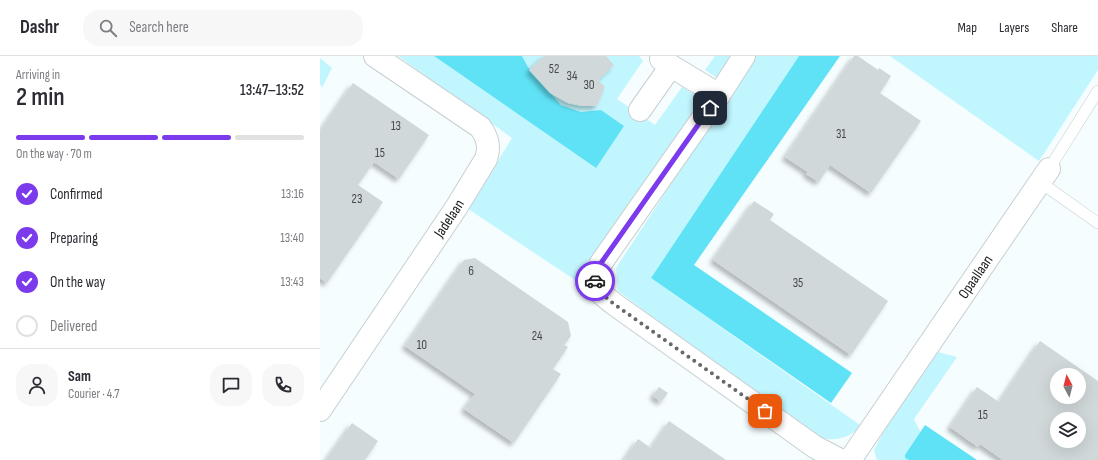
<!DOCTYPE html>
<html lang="en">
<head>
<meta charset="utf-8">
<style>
  :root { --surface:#fff; --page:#f7f7f7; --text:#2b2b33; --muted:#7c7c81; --line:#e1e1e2; --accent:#7c3aed }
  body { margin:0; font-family:"Sofia Sans Condensed",sans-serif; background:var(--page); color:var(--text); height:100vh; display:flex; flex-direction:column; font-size:15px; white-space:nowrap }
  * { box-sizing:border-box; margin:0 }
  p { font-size:13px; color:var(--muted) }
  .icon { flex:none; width:22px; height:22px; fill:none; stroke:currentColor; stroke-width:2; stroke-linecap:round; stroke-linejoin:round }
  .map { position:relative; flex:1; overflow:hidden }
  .drawer { display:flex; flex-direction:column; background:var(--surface); width:320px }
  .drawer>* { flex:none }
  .needle { width:26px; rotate:353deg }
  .buttons { position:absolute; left:730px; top:312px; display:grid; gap:8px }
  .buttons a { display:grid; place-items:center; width:36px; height:36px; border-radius:50%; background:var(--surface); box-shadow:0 4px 16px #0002; font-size:20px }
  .pin { position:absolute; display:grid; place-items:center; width:34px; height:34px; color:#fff; margin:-17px; border-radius:8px; box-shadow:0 2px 6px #0006 }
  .courier { position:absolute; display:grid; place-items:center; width:40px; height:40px; margin:-20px; border:3px solid #7c3aed; border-radius:50%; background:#fff; color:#222; box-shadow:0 1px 5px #0007 }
  .summary em { font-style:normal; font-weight:600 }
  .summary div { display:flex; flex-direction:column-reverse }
  .summary { display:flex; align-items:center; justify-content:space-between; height:68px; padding:0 16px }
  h1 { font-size:26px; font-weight:600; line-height:30px }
  .bar { display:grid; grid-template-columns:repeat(4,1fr); gap:6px 4px; align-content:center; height:48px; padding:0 16px }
  .bar i { height:5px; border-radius:3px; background:var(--line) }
  .bar .current { background:var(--accent) }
  .bar p { grid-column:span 4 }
  .line { display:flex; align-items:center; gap:10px; padding:0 16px; border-top:1px solid var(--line) }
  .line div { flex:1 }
  .round { display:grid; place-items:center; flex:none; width:42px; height:42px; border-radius:16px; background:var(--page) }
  ol { padding:0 16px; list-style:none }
  li { display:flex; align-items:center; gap:12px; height:44px }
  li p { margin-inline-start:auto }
  li .icon { padding:4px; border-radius:50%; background:var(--accent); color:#fff; stroke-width:4 }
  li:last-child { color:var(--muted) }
  li i { width:22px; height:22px; border:2px solid var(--line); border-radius:50% }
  header { display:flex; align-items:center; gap:24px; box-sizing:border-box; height:56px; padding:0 20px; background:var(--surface); border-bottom:1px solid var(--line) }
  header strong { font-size:19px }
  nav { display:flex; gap:22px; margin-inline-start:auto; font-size:14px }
  .search { width:280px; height:36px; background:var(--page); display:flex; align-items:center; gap:10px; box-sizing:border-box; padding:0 14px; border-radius:16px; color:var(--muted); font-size:15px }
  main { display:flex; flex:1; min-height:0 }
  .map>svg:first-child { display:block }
  .green { fill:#c2f6ff }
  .water { fill:#5fe2f5 }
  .building { fill:#d0d8d9; fill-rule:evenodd; filter:url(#shadow) }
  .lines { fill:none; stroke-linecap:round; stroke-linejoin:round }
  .lane-casing { stroke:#c8cfd1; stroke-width:12 }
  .street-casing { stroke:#c8cfd1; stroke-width:24 }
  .lane { stroke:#fff; stroke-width:11 }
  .street { stroke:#fff; stroke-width:22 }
  .done { stroke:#65696a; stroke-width:4; stroke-dasharray:0 7.2 }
  .route { stroke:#7c3aed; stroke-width:5 }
  .labels { text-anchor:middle; stroke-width:3.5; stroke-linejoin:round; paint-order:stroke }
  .number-label { font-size:13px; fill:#454a4a }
  .street-label { font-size:15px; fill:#171a1a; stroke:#fff }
</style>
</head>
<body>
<header>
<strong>Dashr</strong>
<div class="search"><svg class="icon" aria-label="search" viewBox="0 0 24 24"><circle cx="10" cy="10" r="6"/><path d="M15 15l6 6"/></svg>Search here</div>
<nav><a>Map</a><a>Layers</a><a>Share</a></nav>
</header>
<main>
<section class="drawer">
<div class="summary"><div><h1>2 min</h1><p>Arriving in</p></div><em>13:47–13:52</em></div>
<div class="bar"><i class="current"></i><i class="current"></i><i class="current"></i><i></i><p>On the way · 70 m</p></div>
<ol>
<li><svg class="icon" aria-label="check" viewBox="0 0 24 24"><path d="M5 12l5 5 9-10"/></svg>Confirmed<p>13:16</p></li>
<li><svg class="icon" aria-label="check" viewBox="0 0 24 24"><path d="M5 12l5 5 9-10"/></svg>Preparing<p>13:40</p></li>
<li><svg class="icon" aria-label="check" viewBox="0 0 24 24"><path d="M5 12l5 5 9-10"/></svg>On the way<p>13:43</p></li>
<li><i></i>Delivered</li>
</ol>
<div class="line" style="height:72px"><a class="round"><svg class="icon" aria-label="person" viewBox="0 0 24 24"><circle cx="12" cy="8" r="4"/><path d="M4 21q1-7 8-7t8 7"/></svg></a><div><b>Sam</b><p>Courier · 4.7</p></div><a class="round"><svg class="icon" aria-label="chat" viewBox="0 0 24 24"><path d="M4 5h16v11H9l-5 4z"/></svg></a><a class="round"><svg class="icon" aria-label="phone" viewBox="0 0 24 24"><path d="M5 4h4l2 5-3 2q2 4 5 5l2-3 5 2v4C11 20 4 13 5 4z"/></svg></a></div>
</section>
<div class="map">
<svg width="778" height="404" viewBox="0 0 778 404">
  <defs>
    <filter id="shadow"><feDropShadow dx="-3.5" dy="3.5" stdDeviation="2" flood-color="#0004"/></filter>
  </defs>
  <rect width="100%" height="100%" fill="#f5fdfe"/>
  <g class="green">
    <polygon points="78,0 114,0 276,112 281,54 261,56 241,49 208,11 202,0 319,0 323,5 297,43 335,69 362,31 382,43 255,224 148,153 192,82"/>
    <polygon points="395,0 412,0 397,22 385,14"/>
    <path d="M435,0H479L331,222L540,369C531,384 510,386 494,380C488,377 483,373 477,370L298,235L296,212Z"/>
    <polygon points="570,0 778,0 778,14 719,105"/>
    <polygon points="0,2 12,12 2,32 0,28"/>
    <polygon points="618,296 637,301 594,363 601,377 585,401 589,404 557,404 554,394 574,356"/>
  </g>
  <g class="water">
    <polygon points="114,0 202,0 208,11 241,49 261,56 281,54 304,70 276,112"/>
    <polygon points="479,0 520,0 374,209 532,317 511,347 331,222"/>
    <polygon points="605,369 657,404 589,404 585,402 585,399"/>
  </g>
  <g class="building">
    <polygon points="224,0 286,0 294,9 278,24 285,31 277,50 262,50 248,47 230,37 209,14"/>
    <polygon points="534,0 538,0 558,14 559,12 571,20 560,37 601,65 551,137 510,109 499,126 486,118 488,116 465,101"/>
    <polygon points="33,27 109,79 79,123 54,106 38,129 63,146 7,227 0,222 0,75"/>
    <polygon points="434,145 454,158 450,164 568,245 531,299 393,204"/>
    <polygon points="155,202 248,266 251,280 244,289 248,291 233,313 241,318 194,387 144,353 155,338 85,290 144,204"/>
    <path d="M720,285L778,325V404H683L660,388L658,391L630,371L657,331L679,346ZM737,319H759V341H737ZM737,363H759V385H737Z"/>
    <polygon points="339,331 348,337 341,346 333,340"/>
    <polygon points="349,365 406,404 304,404 318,383 331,392"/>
    <polygon points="32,367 58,385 45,404 6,404"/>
  </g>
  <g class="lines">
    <g class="lane-casing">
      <g id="lane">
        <polyline points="729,113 778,35"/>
        <polyline points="720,126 778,167"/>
      </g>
    </g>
    <g class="street-casing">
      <g id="street">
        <path d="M424,0L399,39L281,207C271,232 274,232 294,248L495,391L520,404"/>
        <polyline points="351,10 399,39"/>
        <polyline points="320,54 351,10 341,3 344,0"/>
        <path id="s1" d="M0,354L136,152L166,103C170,91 168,82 160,71L55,0"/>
        <path id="s2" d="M530,404L729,113"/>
      </g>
    </g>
    <use href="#lane" class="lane"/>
    <use href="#street" class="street"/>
  </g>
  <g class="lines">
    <polyline class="done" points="275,225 277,234 294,248 445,355"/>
    <polyline class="route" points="275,225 275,222 281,207 390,52"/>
  </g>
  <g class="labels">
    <g class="number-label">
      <text x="234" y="17">52</text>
      <text x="252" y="24">34</text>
      <text x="269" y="33">30</text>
      <text x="76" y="74">13</text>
      <text x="521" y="82">31</text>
      <text x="60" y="101">15</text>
      <text x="37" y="147">23</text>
      <text x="151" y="219">6</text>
      <text x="478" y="231">35</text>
      <text x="217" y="284">24</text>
      <text x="102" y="293">10</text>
      <text x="663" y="363">15</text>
    </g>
    <g class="street-label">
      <text dy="5" stroke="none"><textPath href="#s1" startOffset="231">Jadelaan</textPath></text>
      <text dy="5" stroke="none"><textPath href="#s2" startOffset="222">Opaallaan</textPath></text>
    </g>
  </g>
</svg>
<div class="buttons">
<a><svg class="needle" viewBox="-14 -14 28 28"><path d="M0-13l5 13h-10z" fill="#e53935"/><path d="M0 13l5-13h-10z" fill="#7c7c81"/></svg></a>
<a><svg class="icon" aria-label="layers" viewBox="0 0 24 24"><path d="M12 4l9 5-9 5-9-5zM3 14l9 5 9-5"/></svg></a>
</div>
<div class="pin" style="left:445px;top:355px;background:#ea580c"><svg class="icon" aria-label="bag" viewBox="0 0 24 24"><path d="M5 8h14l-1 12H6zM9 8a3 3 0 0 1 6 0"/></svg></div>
<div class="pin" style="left:390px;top:52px;background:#1f2937"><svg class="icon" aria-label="home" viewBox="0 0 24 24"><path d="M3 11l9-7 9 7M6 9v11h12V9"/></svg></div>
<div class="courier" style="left:275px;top:225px"><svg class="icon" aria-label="car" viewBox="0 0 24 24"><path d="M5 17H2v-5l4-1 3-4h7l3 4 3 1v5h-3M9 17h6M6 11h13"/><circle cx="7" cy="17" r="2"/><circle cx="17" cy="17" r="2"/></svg></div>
</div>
</main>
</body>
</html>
